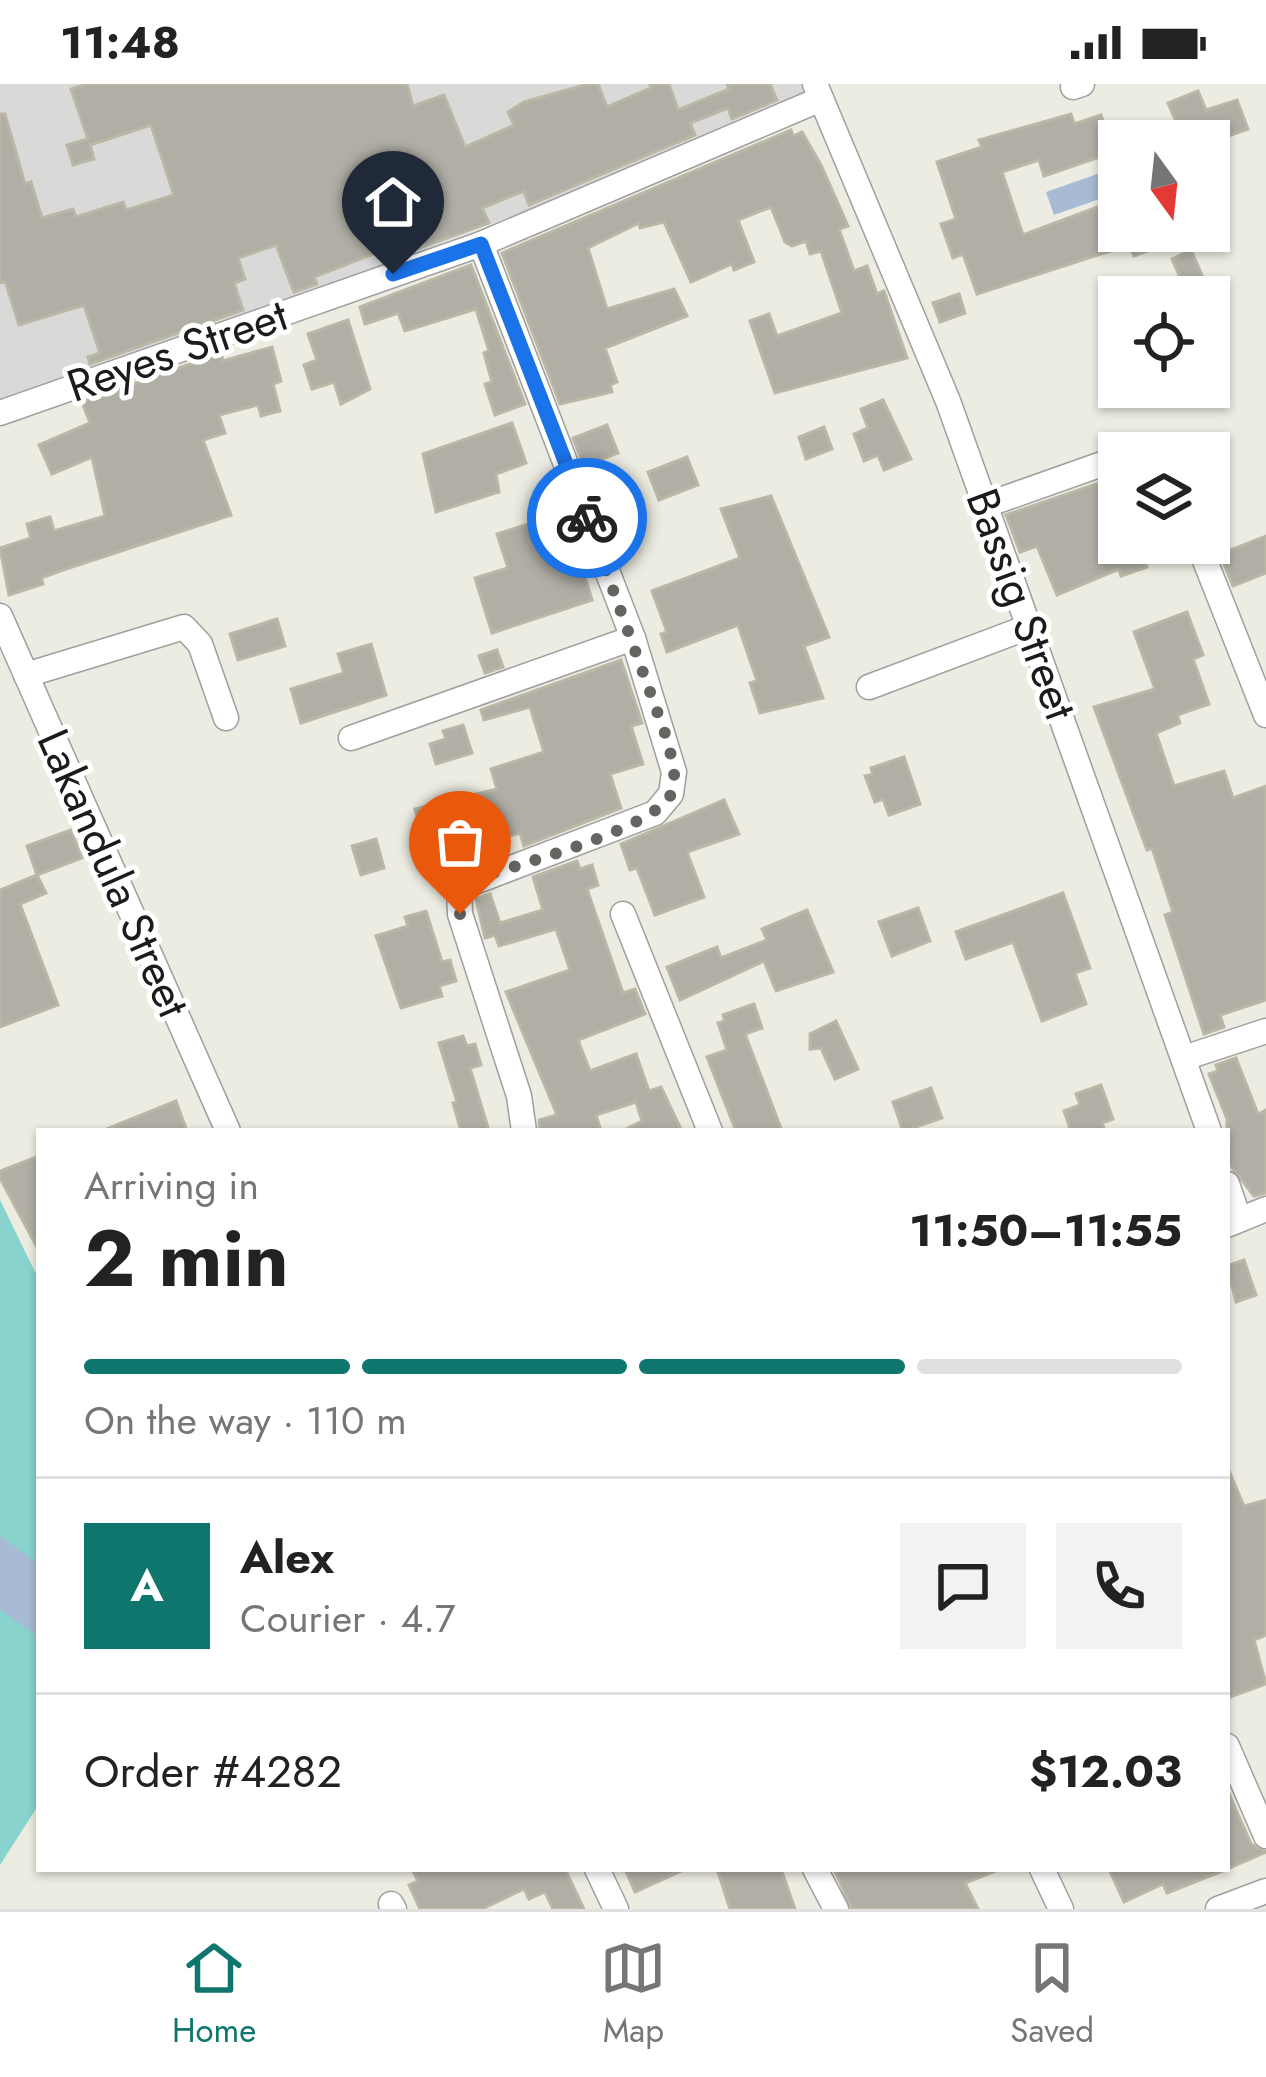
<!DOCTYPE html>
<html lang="en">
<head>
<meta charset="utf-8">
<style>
  :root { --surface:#fff; --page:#f2f2f2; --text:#222; --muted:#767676; --line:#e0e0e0; --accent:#0f766e }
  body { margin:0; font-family:Jost,sans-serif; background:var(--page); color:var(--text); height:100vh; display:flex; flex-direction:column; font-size:45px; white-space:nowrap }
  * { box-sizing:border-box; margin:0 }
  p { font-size:39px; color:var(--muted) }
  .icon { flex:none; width:66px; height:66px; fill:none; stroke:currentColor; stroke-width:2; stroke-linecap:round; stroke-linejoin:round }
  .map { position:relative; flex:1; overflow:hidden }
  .drawer { position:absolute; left:36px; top:1044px; width:1194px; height:744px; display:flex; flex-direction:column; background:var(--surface); border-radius:0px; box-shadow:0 3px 9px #0004 }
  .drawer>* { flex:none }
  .needle { width:78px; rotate:165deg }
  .tools { position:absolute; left:1098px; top:36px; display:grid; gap:24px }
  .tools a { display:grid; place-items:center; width:132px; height:132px; border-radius:0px; background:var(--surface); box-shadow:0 3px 9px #0004; font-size:60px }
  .pin { position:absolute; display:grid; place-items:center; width:102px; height:102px; color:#fff; margin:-123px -51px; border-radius:50% 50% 50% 0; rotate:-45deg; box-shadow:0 0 12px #0007 }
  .pin .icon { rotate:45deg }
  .courier { position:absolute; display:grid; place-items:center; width:120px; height:120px; margin:-60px; border:9px solid #1a73e8; border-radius:50%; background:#fff; color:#222; box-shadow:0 3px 15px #0007 }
  .overview em { font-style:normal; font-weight:700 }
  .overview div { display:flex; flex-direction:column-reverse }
  .overview { display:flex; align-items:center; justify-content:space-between; height:204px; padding:0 48px }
  h1 { font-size:78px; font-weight:700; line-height:90px }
  .bar { display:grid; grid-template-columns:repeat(4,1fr); gap:18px 12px; align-content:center; height:144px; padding:0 48px }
  .bar i { height:15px; border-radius:9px; background:var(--line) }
  .bar .selected { background:var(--accent) }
  .bar p { grid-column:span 4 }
  .line { display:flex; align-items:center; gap:30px; padding:0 48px; border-top:3px solid var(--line) }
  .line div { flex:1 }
  .round { display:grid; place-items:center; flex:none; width:126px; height:126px; border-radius:0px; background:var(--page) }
  .status { display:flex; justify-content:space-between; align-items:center; height:84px; padding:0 60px; background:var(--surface); direction:ltr }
  .status svg { height:33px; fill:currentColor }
  .dock { display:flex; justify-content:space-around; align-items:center; height:168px; border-top:3px solid var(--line); background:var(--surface); font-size:33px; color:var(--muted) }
  .dock a { display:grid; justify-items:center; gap:6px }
  .dock .selected { color:var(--accent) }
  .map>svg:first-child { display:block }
  .residential { fill:#d9d9d8 }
  .pitch { fill:#88d3ce }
  .water { fill:#a7bbd5 }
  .building { fill:#b0aea5; stroke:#bbb7a6; stroke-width:3 }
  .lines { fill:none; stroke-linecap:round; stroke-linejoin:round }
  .minor-casing { stroke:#9f9f9f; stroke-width:27 }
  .minor { stroke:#fff; stroke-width:24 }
  .done { stroke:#646461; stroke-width:12; stroke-dasharray:0 21.6 }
  .route { stroke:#1a73e8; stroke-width:15 }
  .labels { text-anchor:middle; stroke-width:10; stroke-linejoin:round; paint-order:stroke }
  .street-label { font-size:45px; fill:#1b1b1b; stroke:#fff }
</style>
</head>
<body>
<div class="status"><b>11:48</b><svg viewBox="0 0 49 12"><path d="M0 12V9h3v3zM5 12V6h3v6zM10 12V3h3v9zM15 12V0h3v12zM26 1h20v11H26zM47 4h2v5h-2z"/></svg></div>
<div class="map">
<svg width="1266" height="1825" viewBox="0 0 1266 1825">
  <rect width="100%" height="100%" fill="#ecece2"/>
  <polygon class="residential" points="0,0 816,0 821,15 0,326"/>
  <polygon class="pitch" points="0,1116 39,1196 39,1720 0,1781"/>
  <g class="water">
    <polygon points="1103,88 1111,111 1054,131 1046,108"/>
    <polygon points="0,1452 39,1480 39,1553 0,1526"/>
  </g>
  <g class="building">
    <polygon points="87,0 407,0 413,22 444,11 465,63 514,41 508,28 524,18 588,0 598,0 607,23 651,4 650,0 669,0 678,26 729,5 727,0 770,0 777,16 732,35 728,24 690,39 695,51 529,121 524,107 482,124 489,139 413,166 409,156 314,193 317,200 294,208 276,161 238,174 245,195 234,199 243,226 90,280 88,273 100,269 84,221 19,241 5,197 0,199 0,30 5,30 25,100 31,98 42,134 73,125 76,133 123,118 126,126 174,111 151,41 90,61 94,75 73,81 67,61 88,55 71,5"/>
    <polygon points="1198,7 1206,26 1237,16 1248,45 1214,57 1137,57 1177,40 1168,19"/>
    <polygon points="1071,30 1074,40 1101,31 1114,68 1044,92 1039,76 1002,88 1023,151 1119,115 1119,147 1160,147 1154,153 1158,163 1134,172 1129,161 977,210 963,170 953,174 941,140 956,135 937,78 982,63 979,56"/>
    <polygon points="791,46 793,52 802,48 821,81 848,142 839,145 854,187 867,182 877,210 884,207 907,274 775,309 750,237 769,230 777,252 842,229 821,167 810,170 806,157 792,162 785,158 771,123 738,136 754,178 734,186 732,180 691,198 664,138 640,144 639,139 588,164 607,225 674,205 687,232 605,264 617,298 610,301 612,308 560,320 502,169"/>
    <polygon points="1191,166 1204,196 1185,205 1172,175"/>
    <polygon points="471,181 525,320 495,331 485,300 492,298 484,269 489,267 476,225 405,247 398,229 365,240 360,223"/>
    <polygon points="959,210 965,229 940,238 933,219"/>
    <polygon points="348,236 370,305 341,320 334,298 312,305 304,281 317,276 308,250"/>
    <polygon points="272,263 281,297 273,300 280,327 261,332 258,321 219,331 225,349 203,356 231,431 66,485 41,494 43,500 9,511 0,464 31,454 27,440 50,433 54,447 105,432 92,373 52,390 39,361 90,339 82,318 221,269 223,277"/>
    <polygon points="883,316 911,375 884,386 878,371 864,377 854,350 868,344 861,325"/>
    <polygon points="512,339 526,379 496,390 499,408 436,428 423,370"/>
    <polygon points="607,341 618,369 584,382 573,354"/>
    <polygon points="824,343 832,365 806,375 799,353"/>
    <polygon points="687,373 698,401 659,416 648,388"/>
    <polygon points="1119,392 1119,459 1138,459 1147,483 1121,492 1119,485 1057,511 1037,462 1020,468 1006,431"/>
    <polygon points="771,412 829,553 804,562 823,614 760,629 750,599 757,597 738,541 667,568 661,550 667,548 652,507 740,474 721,425"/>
    <polygon points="563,419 592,516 492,549 475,494 508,484 497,450 547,434 544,425"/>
    <polygon points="1266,452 1266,489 1233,502 1220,470"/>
    <polygon points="1187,528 1203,571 1193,575 1209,620 1177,631 1180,639 1156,649 1174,702 1224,687 1233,714 1266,702 1266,916 1220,931 1224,943 1204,950 1165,831 1173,828 1152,764 1147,766 1094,623 1155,605 1134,548"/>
    <polygon points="277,535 285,562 238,576 230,550"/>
    <polygon points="371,560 386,611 301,639 291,605 344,589 338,570"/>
    <polygon points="497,566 503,583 485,589 479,572"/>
    <polygon points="621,576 642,639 631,642 643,680 610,690 621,724 524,762 520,749 430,775 415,725 497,705 491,685 544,668 530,623 484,636 481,626"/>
    <polygon points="463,641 472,669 436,680 430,660 446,655 443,647"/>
    <polygon points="904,673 920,720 889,731 883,715 875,718 865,692 873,690 871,684"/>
    <polygon points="724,716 739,750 687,768 704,813 655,831 637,784 630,786 621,760"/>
    <polygon points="71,746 82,774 37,791 27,762"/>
    <polygon points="376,755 384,784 361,791 352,762"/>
    <polygon points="577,777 580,785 592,781 598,801 587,805 623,909 635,905 645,930 578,956 590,987 636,970 649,1007 661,1003 682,1047 622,1047 642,1037 636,1018 596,1031 601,1047 540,1047 539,1036 557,1031 506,908 570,886 556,845 499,862 495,851 485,854 476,815 490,810 500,839 543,826 533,793"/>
    <polygon points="37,791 46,809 20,820 58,921 0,943 0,806"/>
    <polygon points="1063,809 1090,884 1075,889 1086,920 1042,937 1013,858 966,875 956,848"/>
    <polygon points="918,824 930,857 892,872 879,838"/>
    <polygon points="807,826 833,888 776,907 764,877 680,916 667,883 717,863 721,874 767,856 762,845"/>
    <polygon points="426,827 442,878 450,876 456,897 439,902 442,912 401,924 376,852 408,842 405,833"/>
    <polygon points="754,920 762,944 745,950 782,1047 736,1047 707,973 727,966 718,939 725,937 723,931"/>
    <polygon points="836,937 858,985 835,995 821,964 810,965 810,950"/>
    <polygon points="463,952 467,962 475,960 481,981 470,984 489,1047 461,1047 453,1019 457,1018 439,959"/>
    <polygon points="1236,974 1258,1030 1266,1026 1266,1109 1254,1112 1227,1077 1227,1035 1209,990 1218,987 1216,981"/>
    <polygon points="1101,1001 1113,1035 1102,1039 1105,1047 1071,1047 1064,1027 1080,1021 1076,1010"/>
    <polygon points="931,1004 942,1034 903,1047 893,1018"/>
    <polygon points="176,1017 187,1047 104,1047 104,1046"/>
    <polygon points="39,1072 39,1167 0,1094 0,1087"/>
    <polygon points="1244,1176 1256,1211 1236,1218 1227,1182"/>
    <polygon points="1227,1382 1244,1422 1266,1416 1266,1551 1254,1556 1266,1600 1227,1614"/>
    <polygon points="1227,1705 1251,1760 1266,1768 1227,1785"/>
    <polygon points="412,1785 565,1785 584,1825 553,1825 545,1808 529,1815 524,1805 482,1825 420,1825 409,1801 418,1797"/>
    <polygon points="625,1785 686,1785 635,1808"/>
    <polygon points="717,1785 781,1785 795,1825 730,1825"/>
    <polygon points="834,1785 998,1785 998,1786 965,1799 978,1825 852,1825"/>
    <polygon points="1109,1785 1225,1785 1225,1786 1167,1809 1163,1800 1124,1818"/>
  </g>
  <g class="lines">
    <g class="minor-casing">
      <g id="minor">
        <polyline points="815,0 948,317 1209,1047"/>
        <polyline points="1073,3 1082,0"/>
        <polyline points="481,160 633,554 674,688 671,710 655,729 459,804 460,830 519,1012 524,1047"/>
        <polyline points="0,329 481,160 821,15"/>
        <polyline points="1134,369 1159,369"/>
        <polyline points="986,421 1119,374"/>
        <polyline points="1198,459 1266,631"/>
        <polyline points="0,532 228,1047"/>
        <polyline points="26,591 184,543 200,560 226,634"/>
        <polyline points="869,603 1031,542"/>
        <polyline points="351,654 633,554"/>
        <polyline points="623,830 710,1047"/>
        <polyline points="1184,974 1266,947"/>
        <polyline points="1227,1100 1239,1135"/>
        <polyline points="1227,1141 1266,1125"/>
        <polyline points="1227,1662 1266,1752"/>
        <polyline points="597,1785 616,1825"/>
        <polyline points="815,1785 836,1825"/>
        <polyline points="1042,1785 1061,1825"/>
        <polyline points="391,1820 394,1825"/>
        <polyline points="1218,1825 1266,1807"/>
      </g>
    </g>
    <use href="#minor" class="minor"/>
  </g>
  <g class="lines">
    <path class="done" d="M460,830L459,804L468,797C508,783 659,745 672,708C678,690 670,669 666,652L587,434"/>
    <polyline class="route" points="393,190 481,160 587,434"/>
  </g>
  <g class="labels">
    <g class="street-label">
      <text transform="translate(177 266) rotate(-19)" y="16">Reyes Street</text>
      <text transform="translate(1022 520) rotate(70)" y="16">Bassig Street</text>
      <text transform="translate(114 789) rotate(66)" y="16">Lakandula Street</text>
    </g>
  </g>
</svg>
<div class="tools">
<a><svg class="needle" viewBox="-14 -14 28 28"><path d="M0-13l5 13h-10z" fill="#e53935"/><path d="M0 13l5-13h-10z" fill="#767676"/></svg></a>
<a><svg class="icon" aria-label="locate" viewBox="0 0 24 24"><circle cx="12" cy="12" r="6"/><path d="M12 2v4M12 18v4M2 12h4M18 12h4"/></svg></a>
<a><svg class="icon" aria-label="layers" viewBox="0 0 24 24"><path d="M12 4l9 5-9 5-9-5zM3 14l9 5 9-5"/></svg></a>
</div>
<div class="pin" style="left:460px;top:830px;background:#ea580c"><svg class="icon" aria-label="bag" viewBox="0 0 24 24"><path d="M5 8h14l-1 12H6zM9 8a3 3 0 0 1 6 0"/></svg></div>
<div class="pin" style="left:393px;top:190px;background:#1f2937"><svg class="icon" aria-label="home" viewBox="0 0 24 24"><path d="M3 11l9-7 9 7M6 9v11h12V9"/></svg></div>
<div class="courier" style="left:587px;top:434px"><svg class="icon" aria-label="bike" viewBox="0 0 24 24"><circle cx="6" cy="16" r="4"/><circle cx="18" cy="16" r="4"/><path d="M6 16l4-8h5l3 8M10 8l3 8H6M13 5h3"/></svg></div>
<section class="drawer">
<div class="overview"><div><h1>2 min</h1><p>Arriving in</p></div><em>11:50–11:55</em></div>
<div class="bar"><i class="selected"></i><i class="selected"></i><i class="selected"></i><i></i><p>On the way · 110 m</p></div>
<div class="line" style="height:216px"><b class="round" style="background:var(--accent);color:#fff">A</b><div><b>Alex</b><p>Courier · 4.7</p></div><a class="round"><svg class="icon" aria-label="chat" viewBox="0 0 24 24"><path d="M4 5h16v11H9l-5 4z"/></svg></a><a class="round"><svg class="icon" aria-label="phone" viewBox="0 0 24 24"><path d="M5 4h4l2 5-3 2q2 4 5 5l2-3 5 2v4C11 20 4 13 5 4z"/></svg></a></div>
<div class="line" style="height:156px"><div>Order #4282</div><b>$12.03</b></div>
</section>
</div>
<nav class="dock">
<a class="selected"><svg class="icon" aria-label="home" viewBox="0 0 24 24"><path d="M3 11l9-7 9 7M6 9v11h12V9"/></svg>Home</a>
<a><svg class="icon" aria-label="map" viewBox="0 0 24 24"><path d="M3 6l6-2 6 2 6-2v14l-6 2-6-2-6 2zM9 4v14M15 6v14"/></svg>Map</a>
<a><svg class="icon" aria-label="saved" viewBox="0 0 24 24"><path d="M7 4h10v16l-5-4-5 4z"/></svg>Saved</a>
</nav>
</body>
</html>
